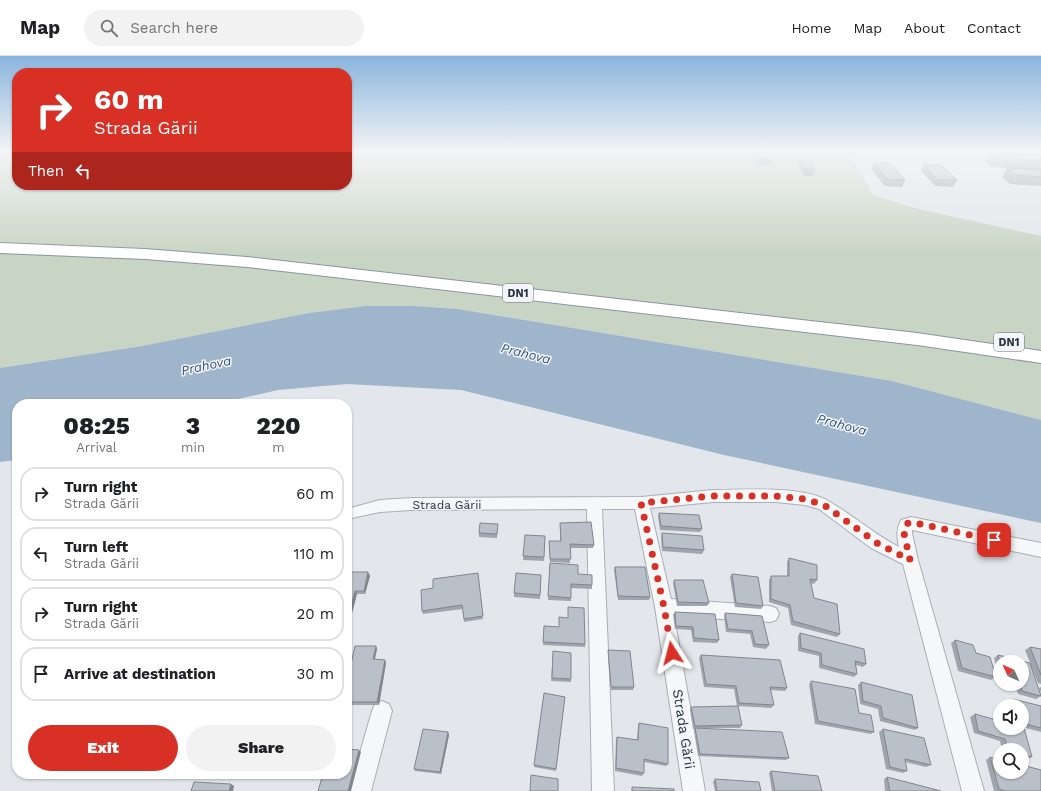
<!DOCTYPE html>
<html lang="en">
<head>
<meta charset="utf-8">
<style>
  :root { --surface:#fff; --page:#f2f2f2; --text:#202124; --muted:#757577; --line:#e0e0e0; --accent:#d93025 }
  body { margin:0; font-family:"Work Sans",sans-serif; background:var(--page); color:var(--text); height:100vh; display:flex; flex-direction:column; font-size:15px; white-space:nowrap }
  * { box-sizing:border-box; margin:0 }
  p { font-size:13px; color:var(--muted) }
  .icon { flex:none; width:22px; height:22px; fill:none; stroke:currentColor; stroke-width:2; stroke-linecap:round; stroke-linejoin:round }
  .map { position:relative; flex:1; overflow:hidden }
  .sheet { position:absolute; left:12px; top:343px; width:340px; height:380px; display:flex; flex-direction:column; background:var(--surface); border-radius:16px; box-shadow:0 1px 3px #0004 }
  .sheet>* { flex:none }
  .top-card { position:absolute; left:12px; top:12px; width:340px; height:122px; border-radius:16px; box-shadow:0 1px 3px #0004; background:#d93025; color:#fff; overflow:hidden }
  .needle { width:26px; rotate:314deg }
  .buttons { position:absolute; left:993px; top:599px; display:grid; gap:8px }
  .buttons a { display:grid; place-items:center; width:36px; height:36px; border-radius:50%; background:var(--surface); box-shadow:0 1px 3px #0004; font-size:20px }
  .pin { position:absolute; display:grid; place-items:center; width:34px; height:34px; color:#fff; margin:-17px; border-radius:8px; box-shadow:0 2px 6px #0006 }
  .me { position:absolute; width:44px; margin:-22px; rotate:351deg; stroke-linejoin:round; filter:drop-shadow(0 0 3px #0008) }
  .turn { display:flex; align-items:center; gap:14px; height:84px; padding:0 16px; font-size:18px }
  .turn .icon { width:52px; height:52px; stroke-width:2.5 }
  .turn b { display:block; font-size:28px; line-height:34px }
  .then { display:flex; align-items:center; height:38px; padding:0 16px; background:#0003; gap:8px; font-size:15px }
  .eta { display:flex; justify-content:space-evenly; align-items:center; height:68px; text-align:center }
  .eta b { font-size:24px; font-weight:800; line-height:28px }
  .action { display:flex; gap:8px; margin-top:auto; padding:8px 16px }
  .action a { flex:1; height:46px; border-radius:24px; background:var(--accent); color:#fff; font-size:16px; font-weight:800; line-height:46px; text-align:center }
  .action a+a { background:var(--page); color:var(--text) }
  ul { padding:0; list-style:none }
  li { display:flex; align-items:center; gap:12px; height:54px; margin:0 8px 6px; padding:0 8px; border:2px solid var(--line); border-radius:16px }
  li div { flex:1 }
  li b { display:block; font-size:15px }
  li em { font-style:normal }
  header { display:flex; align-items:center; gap:24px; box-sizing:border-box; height:56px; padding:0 20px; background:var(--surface); border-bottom:1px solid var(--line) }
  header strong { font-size:19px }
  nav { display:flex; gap:22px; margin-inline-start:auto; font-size:14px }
  .search { width:280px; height:36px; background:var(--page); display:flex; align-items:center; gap:10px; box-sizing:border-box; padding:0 14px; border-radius:22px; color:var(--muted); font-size:15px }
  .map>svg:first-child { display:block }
  .green { fill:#c9d5c4 }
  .water { fill:#9eb5cb }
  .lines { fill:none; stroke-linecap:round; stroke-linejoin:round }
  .street-casing { stroke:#a8aeb6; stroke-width:2 }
  .highway-casing { stroke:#8a94a2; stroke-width:2 }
  .street { fill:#f6f7f9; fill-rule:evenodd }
  .highway { fill:#fff; fill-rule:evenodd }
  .wall { fill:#a0a5ad }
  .shaded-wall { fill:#82868d }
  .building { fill:#bac0c9; stroke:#82868d }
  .route { stroke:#d93025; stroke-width:7; stroke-dasharray:0 12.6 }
  .labels { text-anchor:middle; stroke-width:3; stroke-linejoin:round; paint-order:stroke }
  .shield { fill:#f3f5f8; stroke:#666e7a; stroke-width:1 }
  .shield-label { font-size:11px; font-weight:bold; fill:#2a3444 }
  .street-label { font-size:12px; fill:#2a3444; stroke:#f3f5f8 }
  .water-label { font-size:13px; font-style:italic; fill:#345479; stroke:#f3f5f8 }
  .near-street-label { font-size:14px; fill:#2a3444; stroke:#f3f5f8 }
</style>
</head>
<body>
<header>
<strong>Map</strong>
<div class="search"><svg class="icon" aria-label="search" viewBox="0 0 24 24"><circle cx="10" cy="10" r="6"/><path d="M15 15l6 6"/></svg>Search here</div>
<nav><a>Home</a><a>Map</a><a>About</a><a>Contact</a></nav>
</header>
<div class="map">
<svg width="1041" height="735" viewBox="0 0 1041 735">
  <rect width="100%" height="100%" fill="#e3e7eb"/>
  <path class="green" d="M0,95H17V129H347V95H848L873,139L914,152L1041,180V364L892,325L458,253L414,250H365L309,257L142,290L0,312Z"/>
  <path class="water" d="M365,250H414L458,253L892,325L1041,364V467L724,399L461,334L347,328L278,334L216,348H17V404L0,406V312L142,290L309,257Z"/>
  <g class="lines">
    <defs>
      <path id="street" d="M713,434C745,434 803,429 830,446C854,460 874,478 899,491C897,480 896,473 901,464L911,461L1041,487V501L912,474V477L918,504L984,735H962L903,508L871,492L819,453L805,449L776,446H713L650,452L671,543L770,550L776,552L779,558L776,564L770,566L674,560L705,735H683L655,551L635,453H602L614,735H592L587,453L411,454L380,456L347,463V453L380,444L411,442L641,441Z
        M382,645L389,648L392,655L371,735H349L372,655L375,648Z"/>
      <path id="highway" d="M0,187L145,193L247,201L917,277L1041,295V307L917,289L247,211L145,203L0,197Z"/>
    </defs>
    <use href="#street" class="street-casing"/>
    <use href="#highway" class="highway-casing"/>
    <use href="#street" class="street"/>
    <use href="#highway" class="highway"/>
  </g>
  <path class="wall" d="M752,95H769L773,104L771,110L757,109L752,96Z
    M990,96L1041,99V130L1010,128L1002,121L1007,112L992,111L985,105Z
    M800,103L815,114L813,120H804L798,108Z
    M874,107L905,124L902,131L885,130L871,113Z
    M924,109L957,124L953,131L935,130L921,115Z
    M659,457L702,473L700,476L660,474L658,460Z
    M560,467L594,489L593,492H570V507L550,506L549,485H560Z
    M498,468L497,482L479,481V477Z
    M662,477L704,494L702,498L662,495L661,480Z
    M525,479L545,480L544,505L523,504Z
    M789,502L817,524L814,528L811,527L814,542L840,578L837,581L791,569L788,552L769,546V524L771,520H787V506Z
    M550,507L578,518L592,529V533L571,532V545L548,544Z
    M615,511L650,541L649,544H618L614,514Z
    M347,516H368L370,520L365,538H357L352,557H347Z
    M478,517L483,563L464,566L463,553L423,558L422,555L433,532Z
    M732,518L763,550L761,553L735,551L730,521Z
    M541,519L540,543L514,541V537Z
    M674,524L709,547L707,550H677L673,527Z
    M568,551L585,588V591L543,589L544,570L559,571L568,561Z
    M675,556L719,584L717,587L693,586L691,574L675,573L673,559Z
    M725,557L762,560L769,589L766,593L753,591L750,578L726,576L724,560Z
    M800,577L866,608L863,611L856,609L857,618L854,621L819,612V600L798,595V580Z
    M955,584L976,597L996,621L991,624L958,615L951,587Z
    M376,590L377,593L375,603L385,604L386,607L379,649H347V625Z
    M1030,591L1041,593V628L1038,627L1025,594Z
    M608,594L634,631L633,634H611L608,597Z
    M553,595L571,623V626L551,625Z
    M701,599L787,632L785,635L770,634L774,649L771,652L737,650L734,633L704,631L699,602Z
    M998,599L1030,607L1041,640L1036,643L1018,638L1015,628H1022V606H1000V621L999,620L994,602Z
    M811,625L859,657L874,676L871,678L815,668L809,628Z
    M861,626L918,672L915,674L880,665L878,653L860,648L858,629Z
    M1041,631V637L1039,632Z
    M544,637L565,641L556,715L534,711Z
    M1013,643L1041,650V676L1022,671V650H1010L1009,646Z
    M691,651L742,669L740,672H699L789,702L786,704L698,700L694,675L695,673H693L690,654Z
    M975,658L1032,701L1026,704L1022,702V694H1002L1000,685L974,677L970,661Z
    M639,667L668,708L666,710L644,706V717L642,720L615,715L616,683L617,681L637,684L638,669Z
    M883,673L931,709L926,711L905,706L907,715L903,717L886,713L879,676Z
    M448,676L449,679L441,718L415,715L414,713Z
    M990,701L1041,735H994L986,704Z
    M771,715L822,735H772L769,717Z
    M887,721L941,735H885L884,723Z
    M715,723L761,735H715L713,726Z"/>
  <path class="shaded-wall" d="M368,516L370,520L365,538L364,535Z
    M355,535L357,538L352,557L350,554Z
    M348,590L350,593L347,602V594Z
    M376,590L377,593L374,606L373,603Z
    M385,604L386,607L379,649L377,646Z
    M448,676L449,679L441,718L440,716Z
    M359,694L361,696L351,735H348Z
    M231,728L234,730L233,735H229Z"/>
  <path class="building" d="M756,95H769L773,104L759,103Z
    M990,96L1041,99V105L997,102Z
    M800,103H809L815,114L806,113Z
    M874,107H890L905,124H888Z
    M924,109H941L957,124H938Z
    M1007,112L1041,114V121L1015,119Z
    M659,457L699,459L702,473L661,470Z
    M591,466L594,489L570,488L571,503H550L549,485H561L560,467Z
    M480,467L498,468L497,478L479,477Z
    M662,477L702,480L704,494L663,491Z
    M525,479L545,480L544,501L523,500Z
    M789,502L817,509V524L810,523L814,542L837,548L840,578L793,565L790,549L771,543V520H789Z
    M550,507L578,509V518L592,519V529L571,528V542L548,540Z
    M615,511H645L650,541L618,540Z
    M347,516H368L364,535H355L350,554H347Z
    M478,517L483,560L464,563L462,549L422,555L421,534L433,532V523Z
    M516,517L541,519L540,539L514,537Z
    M732,518L758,521L763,550L736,547Z
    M674,524H703L709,547L678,546Z
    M568,551L584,552L585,588L543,586L544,570L559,571V561L568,562Z
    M675,556L715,558L719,584L694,582L693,571L676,570Z
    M725,557L762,560L769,589L755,588L752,575L728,573Z
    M800,577L864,593L866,608L855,605L857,618L822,609L821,597L801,592Z
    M955,584L973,589L976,597L990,601L996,621L962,612Z
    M355,590H376L373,603L385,604L377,646H347V625Z
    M1030,591L1041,593V619Z
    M608,594L630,595L634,631H611Z
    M553,595L571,597V623L552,622Z
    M701,599L780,604L787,632L770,631L774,649L739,647L736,630L706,628Z
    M998,599L1030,607L1041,640L1022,635L1020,628H1022V606H1000Z
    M811,625L855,633L859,657L871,659L874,676L818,665Z
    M861,626L912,639L918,672L883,662L881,650L863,645Z
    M544,637L565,641L556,713L534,709Z
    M1013,643L1041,650V672L1022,667V650H1015Z
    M738,650L742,669L695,670L691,651Z
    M975,658L1000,665V672H1024L1032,701L1022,698V694H1008L1005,683L978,675Z
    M639,667L668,672V708L644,703V717L616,712L617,681L638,684Z
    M695,672L782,676L789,702L700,698Z
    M423,673L448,676L440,716L414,713Z
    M883,673L924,682L931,709L905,703L907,715L890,711Z
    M347,693L359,694L348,735H318L323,718H347Z
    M990,701L1000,704V716H1022V709L1041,714V735H1006L999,733Z
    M771,715L818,720L822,735H775Z
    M531,719L558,723V735H530Z
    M887,721L941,735H890Z
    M715,723L759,726L761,735H717Z
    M194,726L231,728L229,735H191Z
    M632,731L674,733V735H632Z"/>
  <linearGradient id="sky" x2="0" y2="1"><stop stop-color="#8ab4dc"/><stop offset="0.48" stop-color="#f2f4f6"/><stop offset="1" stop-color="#f2f4f6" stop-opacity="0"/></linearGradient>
  <rect width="1041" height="198" fill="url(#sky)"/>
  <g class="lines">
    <path class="route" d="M672,597L664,551L641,447L713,440H776L805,443L824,449L877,487L910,504L904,477L906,468L911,466L994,484"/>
  </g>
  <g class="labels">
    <g class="shield">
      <rect x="503" y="228" width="30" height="18" rx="3"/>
      <rect x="994" y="277" width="30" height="18" rx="3"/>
    </g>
    <g class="shield-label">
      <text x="518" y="241">DN1</text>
      <text x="1009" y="290">DN1</text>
    </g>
    <g class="street-label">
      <text x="447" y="453">Strada Gării</text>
    </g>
    <g class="water-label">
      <text transform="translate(526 297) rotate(14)" y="5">Prahova</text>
      <text transform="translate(206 309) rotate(-12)" y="5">Prahova</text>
      <text transform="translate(842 368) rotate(15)" y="5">Prahova</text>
    </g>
    <g class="near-street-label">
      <text transform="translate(684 673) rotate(81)" y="5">Strada Gării</text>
    </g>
  </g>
</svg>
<div class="buttons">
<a><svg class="needle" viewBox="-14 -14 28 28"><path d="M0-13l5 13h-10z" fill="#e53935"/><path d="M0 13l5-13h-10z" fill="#757577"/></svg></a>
<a><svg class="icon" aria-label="sound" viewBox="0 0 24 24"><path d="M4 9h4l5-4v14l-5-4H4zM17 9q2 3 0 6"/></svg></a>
<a><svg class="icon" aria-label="search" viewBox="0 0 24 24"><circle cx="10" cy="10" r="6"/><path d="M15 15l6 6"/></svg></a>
</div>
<div class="pin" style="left:994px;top:484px;background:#d93025"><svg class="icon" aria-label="arrive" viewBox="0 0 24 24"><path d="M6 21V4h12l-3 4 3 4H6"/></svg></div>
<svg class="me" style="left:672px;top:597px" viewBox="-20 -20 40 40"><path d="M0-17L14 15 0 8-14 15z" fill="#d93025" stroke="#fff" stroke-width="4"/></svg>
<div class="top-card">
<div class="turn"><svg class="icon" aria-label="right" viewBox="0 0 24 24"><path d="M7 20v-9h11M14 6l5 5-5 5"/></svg><div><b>60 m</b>Strada Gării</div></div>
<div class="then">Then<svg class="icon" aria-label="left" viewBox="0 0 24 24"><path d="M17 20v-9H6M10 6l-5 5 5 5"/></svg></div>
</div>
<section class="sheet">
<div class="eta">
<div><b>08:25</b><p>Arrival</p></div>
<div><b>3</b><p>min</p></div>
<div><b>220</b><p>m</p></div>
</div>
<ul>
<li><svg class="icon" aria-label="right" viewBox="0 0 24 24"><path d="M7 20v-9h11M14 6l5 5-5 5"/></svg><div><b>Turn right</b><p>Strada Gării</p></div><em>60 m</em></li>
<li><svg class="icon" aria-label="left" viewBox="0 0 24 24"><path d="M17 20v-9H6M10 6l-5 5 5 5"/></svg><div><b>Turn left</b><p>Strada Gării</p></div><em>110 m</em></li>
<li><svg class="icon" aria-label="right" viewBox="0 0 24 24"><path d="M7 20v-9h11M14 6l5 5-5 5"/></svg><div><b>Turn right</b><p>Strada Gării</p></div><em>20 m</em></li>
<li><svg class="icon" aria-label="arrive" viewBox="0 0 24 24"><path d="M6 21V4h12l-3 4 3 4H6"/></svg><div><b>Arrive at destination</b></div><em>30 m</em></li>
</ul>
<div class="action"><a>Exit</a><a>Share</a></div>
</section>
</div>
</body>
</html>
